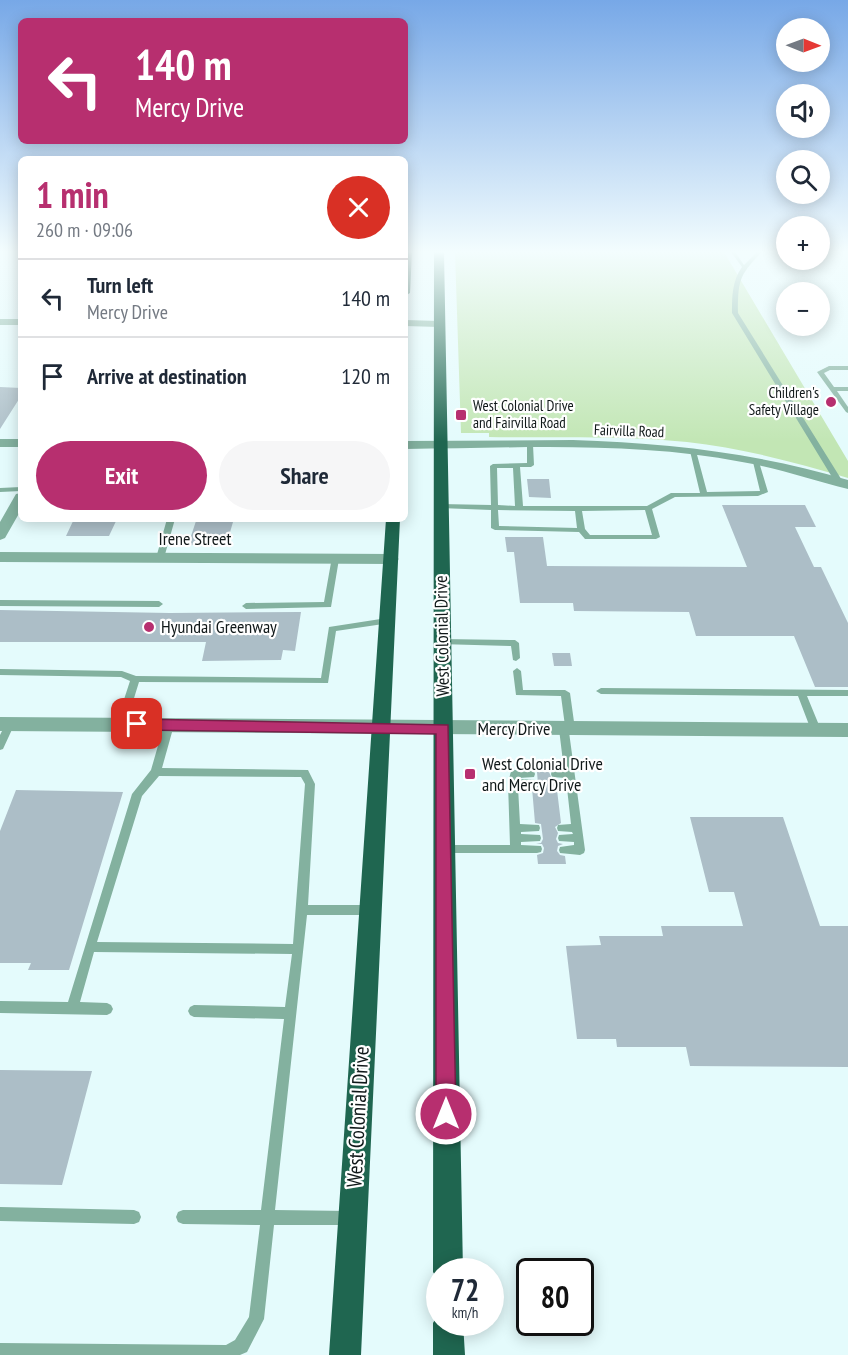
<!DOCTYPE html>
<html lang="en">
<head>
<meta charset="utf-8">
<style>
  :root { --surface:#fff; --page:#f6f6f7; --text:#1f2937; --muted:#747a83; --line:#e0e1e3; --accent:#b72f6f }
  body { margin:0; font-family:"PT Sans Narrow",sans-serif; background:var(--page); color:var(--text); height:100vh; display:flex; flex-direction:column; font-size:22px; white-space:nowrap }
  * { box-sizing:border-box; margin:0 }
  p { font-size:20px; color:var(--muted) }
  .icon { flex:none; width:33px; height:33px; fill:none; stroke:currentColor; stroke-width:2; stroke-linecap:round; stroke-linejoin:round }
  .map { position:relative; flex:1; overflow:hidden }
  .drawer { position:absolute; left:18px; top:156px; width:390px; height:366px; display:flex; flex-direction:column; background:var(--surface); border-radius:9px; box-shadow:0 3px 15px #0003 }
  .drawer>* { flex:none }
  .top-card { position:absolute; left:18px; top:18px; width:390px; height:126px; border-radius:9px; box-shadow:0 3px 15px #0003; background:#b72f6f; color:#fff; overflow:hidden }
  .needle { width:39px; rotate:91deg }
  .tools { position:absolute; left:776px; top:18px; display:grid; gap:12px }
  .tools a { display:grid; place-items:center; width:54px; height:54px; border-radius:50%; background:var(--surface); box-shadow:0 3px 15px #0003; font-size:30px }
  .speed { position:absolute; left:426px; top:1258px; display:flex; gap:12px; font-size:30px; font-weight:700; text-align:center }
  .speed>* { display:grid; place-content:center; width:78px; height:78px; border-radius:50%; background:var(--surface); box-shadow:0 3px 15px #0003; line-height:1 }
  .speed small { font-size:15px; font-weight:400 }
  .speed .limit { border:3px solid #111; border-radius:9px; background:#fff; color:#111 }
  .pin { position:absolute; display:grid; place-items:center; width:51px; height:51px; color:#fff; margin:-26px; border-radius:12px; box-shadow:0 3px 9px #0006 }
  .me { position:absolute; width:66px; margin:-33px; rotate:0deg; stroke-linejoin:round; filter:drop-shadow(0 0 4px #0008) }
  .turn { display:flex; align-items:center; gap:21px; height:126px; padding:0 18px; font-size:27px }
  .turn .icon { width:78px; height:78px; stroke-width:2.5 }
  .turn b { display:block; font-size:42px; line-height:51px }
  .round { display:grid; place-items:center; flex:none; width:63px; height:63px; border-radius:32px; background:var(--page) }
  .head { display:flex; align-items:center; justify-content:space-between; height:102px; padding:0 18px }
  h1 { font-size:36px; font-weight:800; line-height:45px; color:var(--accent) }
  .cta { display:flex; gap:12px; margin-top:auto; padding:12px 18px }
  .cta a { flex:1; height:69px; border-radius:36px; background:var(--accent); color:#fff; font-size:24px; font-weight:800; line-height:69px; text-align:center }
  .cta a+a { background:var(--page); color:var(--text) }
  ul { padding:0; list-style:none }
  li { display:flex; align-items:center; gap:18px; height:78px; padding:0 18px; border-top:2px solid var(--line) }
  li div { flex:1 }
  li b { display:block; font-size:22px }
  li em { font-style:normal }
  .map>svg:first-child { display:block }
  .green { fill:#c2e6b4 }
  .building { fill:#acbec7 }
  .lines { fill:none; stroke-linecap:round; stroke-linejoin:round }
  .service { fill:#83b19f; fill-rule:evenodd }
  .minor { fill:#83b19f; fill-rule:evenodd }
  .tertiary { fill:#83b19f; fill-rule:evenodd }
  .trunk { fill:#1f6650; fill-rule:evenodd }
  .route { fill:#b72f6f; stroke:#771f48; stroke-width:1.5 }
  .poi-dot { fill:#b72f6f; stroke:#fff; stroke-width:2 }
  .labels { text-anchor:middle; stroke-width:4.5; stroke-linejoin:round; paint-order:stroke }
  .far-poi-label { font-size:15px; fill:#101819; stroke:#fff; text-anchor:end }
  .far-street-label { font-size:15px; fill:#101819; stroke:#fff }
  .street-label { font-size:18px; fill:#101819; stroke:#fff }
  .poi-label { font-size:18px; fill:#101819; stroke:#fff; text-anchor:start }
  .near-street-label { font-size:21px; fill:#101819; stroke:#fff }
</style>
</head>
<body>
<div class="map">
<svg width="848" height="1355" viewBox="0 0 848 1355">
  <rect width="100%" height="100%" fill="#e4fbfc"/>
  <path class="green" d="M455,252H724L848,461V478C795,462 741,448 687,442C621,435 555,438 489,437V433H461Z"/>
  <path class="building" d="M0,387L21,388V396L0,429Z
    M527,479H549L551,498L529,497Z
    M722,505H805L816,527H795L814,567H821L848,623V687H815L794,636H696L689,612L574,611L573,603H520L514,552H507L505,537H543L547,566L747,567Z
    M74,519H117L109,536H66Z
    M196,521L233,522L226,546L188,545Z
    M0,610L170,613L301,612L295,651L283,650L281,660L202,661L206,642H0Z
    M552,653H570L572,666H554Z
    M537,772H549L552,779L551,788L557,790L561,823L555,827L558,833L556,839L558,843L563,844L558,846L557,851L560,855L565,856L566,864H538L537,855L543,853L544,848L542,844H536L541,843L543,839L541,824L535,823L532,788H536L538,784Z
    M16,790L123,792L69,970H28L31,963H0V831Z
    M690,817H783L820,926H848V1067L690,1066L686,1047H617L616,1039H577L566,946L601,945L599,936H663L661,926H743L734,892H709Z
    M0,1070L92,1071L62,1185L0,1184Z"/>
  <g class="lines">
    <path class="service" d="M731,252H735L744,265L757,252H762C739,275 738,281 738,313L843,482L841,483H837L835,482L732,313C732,297 732,281 742,267Z
      M829,366H848V370H830L824,373L834,387H848V391H837L848,407V413L846,412L817,372Z
      M530,443L533,445L534,465L531,467H520L523,506H647L671,493H700L690,451L693,449L696,451L707,492L760,491L753,462L756,460L759,462L768,492L758,496L675,497L652,509L660,537L656,539H585L579,532L495,530L491,528V510L440,508L436,506L440,504L491,505L490,466L493,464L527,463V445ZM497,468H513L515,506L498,505ZM498,510L575,511L577,528L499,526ZM645,510L652,535H590L585,529L582,511Z
      M21,487V491L0,492V488Z
      M167,519H175L164,558L160,560L156,558Z
      M332,557H338L339,559L331,607L246,609L242,606L246,603L324,602Z
      M0,600L159,601L163,604L159,607L0,606Z
      M387,618L390,619L391,621L390,623L336,631L328,683L139,682L126,724L124,726H118L116,724L130,681L121,677L0,675V669L122,671L136,676L321,678L329,627Z
      M442,639L515,640L519,643L520,658L516,661L513,660L511,646L439,644L438,642Z
      M517,668L521,671L523,690H565L570,693L575,729L573,732H569L585,850L584,853L580,855L560,853L559,850L560,847L574,845V842L559,841L558,838L559,835L573,834L572,832L558,831L557,828L558,825L571,824L567,788L553,787L552,784L553,781L566,780L565,778L552,777L551,774L552,771L564,770L559,729L561,726H565L561,696L516,695L513,671Z
      M601,688L848,690V696H807L821,730L819,733H813L811,730L798,696L601,694L596,691Z
      M10,719L13,721L15,723L3,749L0,750V735L7,721Z
      M169,721L172,723L174,725L162,768L308,770L315,784L308,905H371L375,906L377,910L375,914L371,915H307L275,1210L349,1211L354,1213L356,1218L354,1223L349,1225H274L264,1319L247,1352L240,1355H0V1343L226,1345L235,1340L249,1317L260,1225L183,1224L178,1222L176,1217L178,1212L183,1210H261L284,1019L194,1017L190,1015L188,1011L190,1007L194,1005L285,1007L292,954L94,952L80,1002L107,1003L111,1005L113,1009L111,1013L107,1015L0,1013V1001L68,1002L132,794L151,770L164,725L166,723ZM159,776L301,777L305,784L293,944L97,942L142,796Z
      M515,770L534,771L535,774L534,777L519,778V779L535,780L536,783L535,786L518,787L520,824L539,825L540,828L539,831L521,832V834L540,835L541,838L540,841L521,842V845L541,846L542,849L541,852L537,853H444L440,852L439,849L440,846L444,845H510L508,783L511,771Z
      M0,1207L134,1210L139,1212L141,1217L139,1222L134,1224L0,1221Z"/>
    <path class="minor" d="M0,319H21V325H0Z
      M405,320L439,321L445,324L439,327L405,326Z
      M21,493V510L5,538L0,540V522L16,494Z
      M0,552L391,554L399,559L391,564L0,562Z"/>
    <path class="tertiary" d="M0,439H21V447H0Z
      M573,440C668,443 757,453 848,480V489C812,480 778,468 742,462C632,441 517,448 405,449V441Z
      M0,717L848,723V737L0,731Z"/>
    <path class="trunk" d="M405,252H412L410,293L405,296Z
      M434,252H444L463,1272H440V1283L433,1272Z
      M386,519H400L361,1355H329Z
      M440,1311V1323H463L465,1355H433V1323Z"/>
  </g>
  <linearGradient id="sky" x2="0" y2="1"><stop stop-color="#77a8e7"/><stop offset="0.57" stop-color="#f3fdfe"/><stop offset="1" stop-color="#f3fdfe" stop-opacity="0"/></linearGradient>
  <rect width="848" height="442" fill="url(#sky)"/>
  <path class="route" d="M137,719L448,725L456,1114L454,1121L446,1124L439,1121L436,1114V734L137,730L130,724Z"/>
  <g class="poi-dot">
    <circle cx="831" cy="402" r="6"/>
    <rect x="455" y="409" width="12" height="12" rx="3"/>
    <circle cx="149" cy="627" r="6"/>
    <rect x="464" y="768" width="12" height="12" rx="3"/>
  </g>
  <g class="labels">
    <g class="far-poi-label">
      <text x="819" y="398">Children's<tspan x="819" dy="17">Safety Village</tspan></text>
      <text x="473" y="411" text-anchor="start">West Colonial Drive<tspan x="473" dy="17">and Fairvilla Road</tspan></text>
    </g>
    <g class="far-street-label">
      <text transform="translate(629 431) rotate(2)" y="5">Fairvilla Road</text>
    </g>
    <g class="street-label">
      <text x="195" y="545">Irene Street</text>
      <text transform="translate(442 636) rotate(-91)" y="6">West Colonial Drive</text>
      <text x="514" y="735">Mercy Drive</text>
    </g>
    <g class="poi-label">
      <text x="161" y="633">Hyundai Greenway</text>
      <text x="482" y="770">West Colonial Drive<tspan x="482" dy="21">and Mercy Drive</tspan></text>
    </g>
    <g class="near-street-label">
      <text transform="translate(358 1117) rotate(-87)" y="7">West Colonial Drive</text>
    </g>
  </g>
</svg>
<div class="tools">
<a><svg class="needle" viewBox="-14 -14 28 28"><path d="M0-13l5 13h-10z" fill="#e53935"/><path d="M0 13l5-13h-10z" fill="#747a83"/></svg></a>
<a><svg class="icon" aria-label="sound" viewBox="0 0 24 24"><path d="M4 9h4l5-4v14l-5-4H4zM17 9q2 3 0 6"/></svg></a>
<a><svg class="icon" aria-label="search" viewBox="0 0 24 24"><circle cx="10" cy="10" r="6"/><path d="M15 15l6 6"/></svg></a>
<a>+</a>
<a>−</a>
</div>
<div class="speed"><div>72<small>km/h</small></div><div class="limit">80</div></div>
<div class="pin" style="left:137px;top:724px;background:#d93025"><svg class="icon" aria-label="arrive" viewBox="0 0 24 24"><path d="M6 21V4h12l-3 4 3 4H6"/></svg></div>
<svg class="me" style="left:446px;top:1114px" viewBox="-20 -20 40 40"><circle r="17" fill="#b72f6f" stroke="#fff" stroke-width="3"/><path d="M0-11L8 9 0 5-8 9z" fill="#fff"/></svg>
<div class="top-card">
<div class="turn"><svg class="icon" aria-label="left" viewBox="0 0 24 24"><path d="M17 20v-9H6M10 6l-5 5 5 5"/></svg><div><b>140 m</b>Mercy Drive</div></div>
</div>
<section class="drawer">
<div class="head"><div><h1>1 min</h1><p>260 m · 09:06</p></div><a class="round" style="background:#d93025;color:#fff"><svg class="icon" aria-label="close" viewBox="0 0 24 24"><path d="M6 6l12 12M18 6L6 18"/></svg></a></div>
<ul>
<li><svg class="icon" aria-label="left" viewBox="0 0 24 24"><path d="M17 20v-9H6M10 6l-5 5 5 5"/></svg><div><b>Turn left</b><p>Mercy Drive</p></div><em>140 m</em></li>
<li><svg class="icon" aria-label="arrive" viewBox="0 0 24 24"><path d="M6 21V4h12l-3 4 3 4H6"/></svg><div><b>Arrive at destination</b></div><em>120 m</em></li>
</ul>
<div class="cta"><a>Exit</a><a>Share</a></div>
</section>
</div>
</body>
</html>
